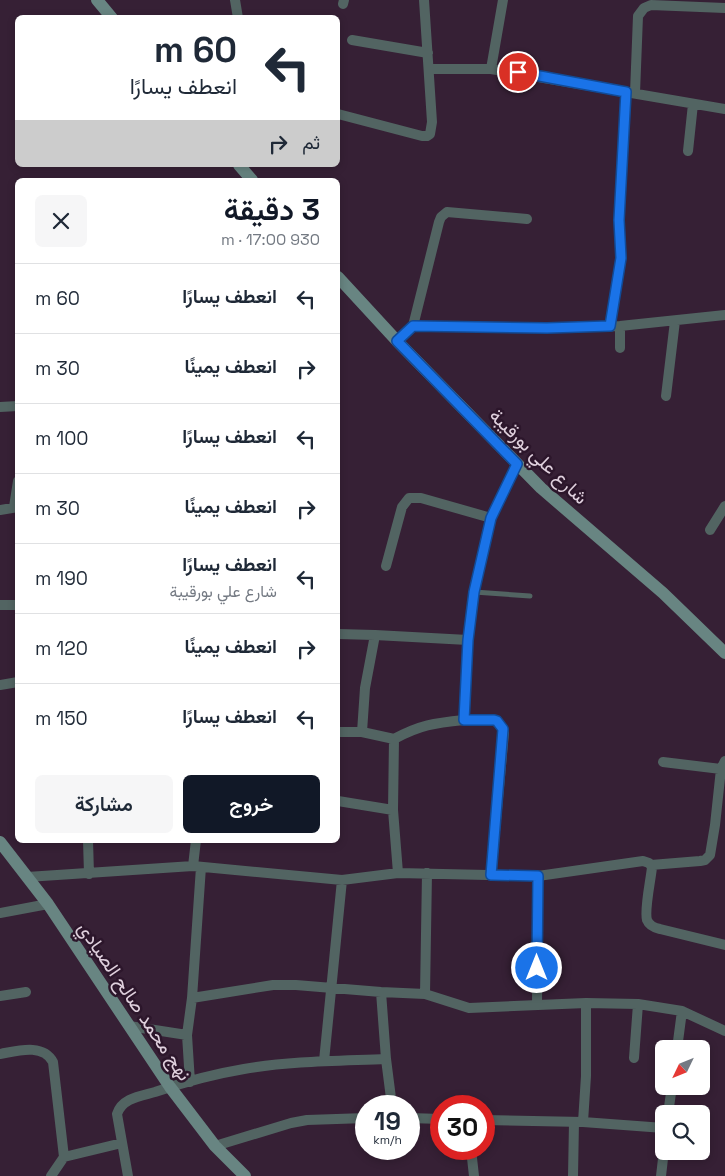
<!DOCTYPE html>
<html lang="ar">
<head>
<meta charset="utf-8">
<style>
  :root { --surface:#fff; --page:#f6f6f7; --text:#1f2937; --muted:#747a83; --line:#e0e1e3; --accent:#111827 }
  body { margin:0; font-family:"Space Grotesk",Vazirmatn,sans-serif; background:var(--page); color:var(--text); direction:rtl; height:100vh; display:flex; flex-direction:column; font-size:19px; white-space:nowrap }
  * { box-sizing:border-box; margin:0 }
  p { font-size:16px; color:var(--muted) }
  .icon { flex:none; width:28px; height:28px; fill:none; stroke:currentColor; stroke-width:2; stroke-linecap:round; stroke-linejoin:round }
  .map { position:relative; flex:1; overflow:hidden; direction:ltr }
  .details { position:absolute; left:15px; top:178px; width:325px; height:665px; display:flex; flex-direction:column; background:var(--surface); border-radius:8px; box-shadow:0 2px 8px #0003; direction:rtl }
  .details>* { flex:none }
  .top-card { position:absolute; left:15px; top:15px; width:325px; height:152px; border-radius:8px; box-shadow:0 2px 8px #0003; direction:rtl; background:#fff; color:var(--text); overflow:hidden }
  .needle { width:32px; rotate:227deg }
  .controls { position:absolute; left:655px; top:1040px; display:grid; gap:10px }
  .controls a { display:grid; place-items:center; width:55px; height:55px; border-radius:8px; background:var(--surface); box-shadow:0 2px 8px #0003; font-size:25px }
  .speed { position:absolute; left:355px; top:1095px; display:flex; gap:10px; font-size:25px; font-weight:700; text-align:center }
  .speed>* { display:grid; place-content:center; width:65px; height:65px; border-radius:50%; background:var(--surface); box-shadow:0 2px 8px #0003; line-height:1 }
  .speed small { font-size:12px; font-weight:400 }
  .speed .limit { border:8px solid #d22; background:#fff; color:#111 }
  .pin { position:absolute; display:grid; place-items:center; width:42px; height:42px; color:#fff; margin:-21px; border:2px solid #fff; border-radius:50%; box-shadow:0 1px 5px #0007 }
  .me { position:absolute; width:55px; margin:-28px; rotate:0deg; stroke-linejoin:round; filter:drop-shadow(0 0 4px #0008) }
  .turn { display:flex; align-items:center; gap:18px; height:105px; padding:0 20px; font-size:22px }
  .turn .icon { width:65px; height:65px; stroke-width:2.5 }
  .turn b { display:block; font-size:35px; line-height:42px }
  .then { display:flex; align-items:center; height:48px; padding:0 20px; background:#0003; gap:10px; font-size:19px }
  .round { display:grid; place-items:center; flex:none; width:52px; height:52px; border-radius:8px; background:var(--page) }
  .summary { display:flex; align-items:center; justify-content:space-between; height:85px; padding:0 20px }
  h1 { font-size:30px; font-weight:600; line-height:38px; color:var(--accent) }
  .primary-button { display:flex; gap:10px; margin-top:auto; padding:10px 20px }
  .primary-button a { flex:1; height:58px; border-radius:8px; background:var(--accent); color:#fff; font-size:20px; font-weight:600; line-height:58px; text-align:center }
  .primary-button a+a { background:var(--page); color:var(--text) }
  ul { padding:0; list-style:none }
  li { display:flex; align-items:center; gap:15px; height:70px; padding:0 20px; border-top:1px solid var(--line) }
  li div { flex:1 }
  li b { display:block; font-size:19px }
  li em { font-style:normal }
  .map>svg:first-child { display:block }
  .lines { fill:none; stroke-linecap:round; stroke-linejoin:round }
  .lane { stroke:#526462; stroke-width:5 }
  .street { stroke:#526462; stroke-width:10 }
  .secondary { stroke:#688582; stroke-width:12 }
  .route-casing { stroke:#114b97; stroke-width:12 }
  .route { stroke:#1a73e8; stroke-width:9 }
  .labels { text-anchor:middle; stroke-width:5; stroke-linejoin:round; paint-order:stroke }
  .street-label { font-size:19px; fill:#e0d1de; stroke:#2c162b }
</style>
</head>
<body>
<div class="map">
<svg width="725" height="1176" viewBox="0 0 725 1176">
  <rect width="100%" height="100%" fill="#362035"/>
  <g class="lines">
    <path class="lane" d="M474,592L530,596"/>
    <path class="street" d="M235,0L238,18
      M343,4L344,0
      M352,40L428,53
      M429,69H491L725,109
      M491,69L503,0
      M635,93L638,16L644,8L651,5L725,8
      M338,114L422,136H427L430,134L432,122L424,0
      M688,151L693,104
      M413,326L547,328L620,326L725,315
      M610,326L621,258L619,220L626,92
      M620,326V348
      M397,341L413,326L439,222L441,217L447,212L527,219
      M666,396L675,321
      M0,407L18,406
      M14,507L18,481
      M0,510L18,507
      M710,530L725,506
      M386,566L402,507L409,498H421L491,518
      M0,605H18
      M338,634L375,635L365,688L362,732
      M375,635L468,640
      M0,685L18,682
      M338,732H362L394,739L393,810L398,873
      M394,739C420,725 434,723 464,720
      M663,762L721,769
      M338,801L393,810
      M88,840L89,874
      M651,865L700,861L705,860L710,855L715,825L721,769L725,761
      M193,866L196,840
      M491,875L504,733L502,727L494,720H464L468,640L474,592L491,518L517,464
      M27,877L193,866L342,880L398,873L538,876L643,861L649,863L652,867C651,879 644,910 647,920C649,925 655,928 660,929L725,945
      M0,913L48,904
      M381,992L386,1059L392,1106
      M425,994L427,873
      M0,996L26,992
      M192,998L273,985H296L381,992L425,994L469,1008L586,1003L638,1004L682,1011L725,1031
      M537,1005L538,876
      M129,1026L187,1035
      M677,1049L682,1011
      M0,1054C17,1051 43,1043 53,1062L64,1157L51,1176
      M634,1058L638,1004
      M324,1061L342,880
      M190,1082L187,1035L192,998L201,867
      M668,1114L672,1086
      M409,1118L441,1119
      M484,1120L583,1122L664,1128
      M583,1122L586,1076V1003
      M215,1146L291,1123L307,1120L366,1118
      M471,1149L474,1176
      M64,1157L122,1143
      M128,1176L117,1114C122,1098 141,1096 155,1092C184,1082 214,1074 244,1069C291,1061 339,1061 386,1059
      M573,1176L574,1122
      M661,1176L664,1150"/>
    <path class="secondary" d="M97,0L112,18
      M239,165L252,180
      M338,277L397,341L541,488L663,593L725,653
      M0,842L48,904L170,1087L215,1146L245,1176"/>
  </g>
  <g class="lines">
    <defs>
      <path id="route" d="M518,72L626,92L619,220L621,258L610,326L547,328L413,326L397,341L517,464L491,518L474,592L468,640L464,720H494L497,721L503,729L491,875L538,876L537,968"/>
    </defs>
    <use href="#route" class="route-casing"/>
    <use href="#route" class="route"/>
  </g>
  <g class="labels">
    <g class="street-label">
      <text transform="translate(539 456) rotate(44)" y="7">شارع علي بورقيبة</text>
      <text transform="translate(135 1001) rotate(56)" y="7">نهج محمد صالح الصيادي</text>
    </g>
  </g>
</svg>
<div class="controls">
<a><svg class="needle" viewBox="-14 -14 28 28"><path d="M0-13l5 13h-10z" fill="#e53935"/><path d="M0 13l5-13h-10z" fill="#747a83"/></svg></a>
<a><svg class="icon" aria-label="search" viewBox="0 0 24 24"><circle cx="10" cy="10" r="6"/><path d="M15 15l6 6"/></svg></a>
</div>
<div class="speed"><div>19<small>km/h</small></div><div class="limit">30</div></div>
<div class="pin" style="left:518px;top:72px;background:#d93025"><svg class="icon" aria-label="arrive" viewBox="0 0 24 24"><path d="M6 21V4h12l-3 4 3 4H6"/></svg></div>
<svg class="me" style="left:537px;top:968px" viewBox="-20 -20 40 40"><circle r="17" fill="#1a73e8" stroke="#fff" stroke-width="3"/><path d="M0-11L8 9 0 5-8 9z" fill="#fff"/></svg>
<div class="top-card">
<div class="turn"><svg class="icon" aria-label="left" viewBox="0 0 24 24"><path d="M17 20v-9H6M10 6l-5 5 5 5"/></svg><div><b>60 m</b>انعطف يسارًا</div></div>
<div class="then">ثم<svg class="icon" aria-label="right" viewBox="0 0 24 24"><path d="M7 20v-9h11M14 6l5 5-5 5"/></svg></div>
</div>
<section class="details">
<div class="summary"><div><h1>3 دقيقة</h1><p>930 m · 17:00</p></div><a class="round"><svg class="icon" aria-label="close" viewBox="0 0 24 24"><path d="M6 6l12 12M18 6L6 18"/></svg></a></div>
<ul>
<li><svg class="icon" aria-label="left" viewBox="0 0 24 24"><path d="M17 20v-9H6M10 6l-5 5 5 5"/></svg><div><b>انعطف يسارًا</b></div><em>60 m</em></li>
<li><svg class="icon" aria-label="right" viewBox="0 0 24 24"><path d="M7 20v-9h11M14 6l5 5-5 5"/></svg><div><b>انعطف يمينًا</b></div><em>30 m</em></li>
<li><svg class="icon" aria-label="left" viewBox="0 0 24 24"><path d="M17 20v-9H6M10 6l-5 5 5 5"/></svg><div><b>انعطف يسارًا</b></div><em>100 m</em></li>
<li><svg class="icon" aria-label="right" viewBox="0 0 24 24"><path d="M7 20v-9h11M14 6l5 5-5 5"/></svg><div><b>انعطف يمينًا</b></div><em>30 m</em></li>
<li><svg class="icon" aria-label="left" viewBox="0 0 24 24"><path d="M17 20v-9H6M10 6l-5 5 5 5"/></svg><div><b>انعطف يسارًا</b><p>شارع علي بورقيبة</p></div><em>190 m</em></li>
<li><svg class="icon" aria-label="right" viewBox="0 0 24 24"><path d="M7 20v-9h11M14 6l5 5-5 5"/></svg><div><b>انعطف يمينًا</b></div><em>120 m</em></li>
<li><svg class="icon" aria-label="left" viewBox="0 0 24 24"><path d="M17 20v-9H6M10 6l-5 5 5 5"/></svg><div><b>انعطف يسارًا</b></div><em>150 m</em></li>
</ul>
<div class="primary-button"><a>خروج</a><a>مشاركة</a></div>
</section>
</div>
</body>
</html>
